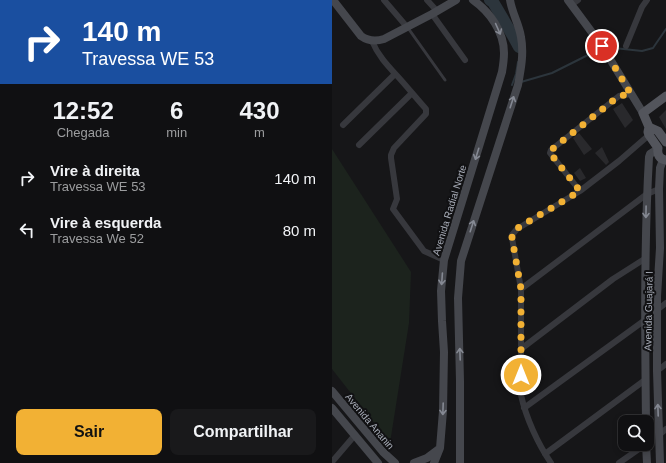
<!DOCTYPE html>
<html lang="pt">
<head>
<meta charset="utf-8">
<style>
  :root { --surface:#101012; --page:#19191b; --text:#f1f3f6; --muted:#9c9d9f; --line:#303032; --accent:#f2b134 }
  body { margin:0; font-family:Arial,sans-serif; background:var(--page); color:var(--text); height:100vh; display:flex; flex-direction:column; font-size:15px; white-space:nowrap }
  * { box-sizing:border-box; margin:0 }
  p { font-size:13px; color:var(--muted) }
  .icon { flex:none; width:22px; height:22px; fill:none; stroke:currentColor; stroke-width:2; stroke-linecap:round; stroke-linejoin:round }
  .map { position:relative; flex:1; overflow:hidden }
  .side { display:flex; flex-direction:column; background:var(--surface); width:332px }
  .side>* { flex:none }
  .top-card { background:#1a4fa0; color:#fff; overflow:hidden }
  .tools { position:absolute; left:286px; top:415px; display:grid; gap:8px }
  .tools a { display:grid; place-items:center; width:36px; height:36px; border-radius:8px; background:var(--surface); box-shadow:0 2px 6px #0003,0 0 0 1px var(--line); font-size:20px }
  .pin { position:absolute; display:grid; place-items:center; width:34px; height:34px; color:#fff; margin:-17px; border:2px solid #fff; border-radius:50%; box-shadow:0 1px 4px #0007 }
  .me { position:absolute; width:44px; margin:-22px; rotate:0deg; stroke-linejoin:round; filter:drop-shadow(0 0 3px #0008) }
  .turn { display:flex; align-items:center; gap:14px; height:84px; padding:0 16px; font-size:18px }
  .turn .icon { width:52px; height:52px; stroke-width:2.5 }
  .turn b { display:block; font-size:28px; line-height:34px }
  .eta { display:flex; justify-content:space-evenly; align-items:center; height:68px; text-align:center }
  .eta b { font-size:24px; font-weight:700; line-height:28px }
  .cta { display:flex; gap:8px; margin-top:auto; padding:8px 16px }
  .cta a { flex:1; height:46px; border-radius:8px; background:var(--accent); color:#111; font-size:16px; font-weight:700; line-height:46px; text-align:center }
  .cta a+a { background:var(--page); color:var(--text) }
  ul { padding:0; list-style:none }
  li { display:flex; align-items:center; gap:12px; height:52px; padding:0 16px }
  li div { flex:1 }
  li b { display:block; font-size:15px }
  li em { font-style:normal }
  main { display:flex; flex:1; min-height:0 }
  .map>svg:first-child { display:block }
  .green { fill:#1c231d }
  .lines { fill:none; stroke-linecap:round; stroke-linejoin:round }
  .stream { stroke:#2c353c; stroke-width:2 }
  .river { stroke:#2c353c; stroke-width:12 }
  .building { fill:#29292c }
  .service { stroke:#37383d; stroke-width:3 }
  .minor { stroke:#37383d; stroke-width:6 }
  .secondary { stroke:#45474d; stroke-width:8 }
  .primary { stroke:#53555c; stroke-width:9 }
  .oneway { stroke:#858993 }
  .route { stroke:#f2b134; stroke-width:7; stroke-dasharray:0 12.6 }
  .labels { text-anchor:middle; stroke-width:4; stroke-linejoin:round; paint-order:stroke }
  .street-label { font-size:10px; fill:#a8adb8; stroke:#111113 }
</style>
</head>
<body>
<main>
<section class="side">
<div class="top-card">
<div class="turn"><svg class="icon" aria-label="right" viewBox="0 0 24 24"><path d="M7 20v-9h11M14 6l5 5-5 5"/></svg><div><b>140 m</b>Travessa WE 53</div></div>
</div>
<div class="eta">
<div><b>12:52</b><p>Chegada</p></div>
<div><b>6</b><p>min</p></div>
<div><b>430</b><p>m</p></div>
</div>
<ul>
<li><svg class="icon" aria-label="right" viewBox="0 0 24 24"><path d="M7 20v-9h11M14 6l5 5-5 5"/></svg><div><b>Vire à direita</b><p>Travessa WE 53</p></div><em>140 m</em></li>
<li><svg class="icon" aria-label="left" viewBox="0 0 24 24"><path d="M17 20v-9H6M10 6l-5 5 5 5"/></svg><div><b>Vire à esquerda</b><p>Travessa We 52</p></div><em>80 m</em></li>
</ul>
<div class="cta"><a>Sair</a><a>Compartilhar</a></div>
</section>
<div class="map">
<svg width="334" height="463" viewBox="0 0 334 463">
  <rect width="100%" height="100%" fill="#161618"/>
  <path class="green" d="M0,149L79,272L77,323L58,443L0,369Z"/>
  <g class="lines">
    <path class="stream" d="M282,48L310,51L321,48L334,29
      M189,82L220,73L264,51
      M180,85L184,74L186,62"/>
    <path class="river" d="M158,0L161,2L181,36L187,47"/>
  </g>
  <path class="building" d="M290,103L301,120L293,128L281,109Z
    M334,110V129L327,117Z
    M247,133L260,149L252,155L241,138Z
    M270,147L277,162L274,165L263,153Z
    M248,168L254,178L248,181L242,173Z"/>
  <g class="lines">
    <path class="service" d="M76,28L113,80"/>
    <path class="minor" d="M52,0L75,27
      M95,0L105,11
      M239,5L246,0
      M100,14L133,60
      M40,41C46,56 57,67 68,79C77,89 85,99 94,109V114L62,148L59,155V158L65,199L61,209L92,251L112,260
      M294,46L310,7L315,0
      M11,125L63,74
      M27,145L80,93
      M248,191L218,153L219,150L287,96L299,94
      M189,289L315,194L327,189
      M325,310L334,303
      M189,349L281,279L314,258
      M325,371L334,364
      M192,408L313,320
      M327,435L334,429
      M213,454L313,380
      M0,462L23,435
      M219,463C206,444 194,418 189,395V289L180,238V235L185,229L248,191L287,161L317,135
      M287,463L314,444"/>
    <path class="secondary" d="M1,0L29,36C36,41 43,42 52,39L100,14L124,0
      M236,0L270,46L311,113
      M0,391L51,452L63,463
      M0,408L46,463
      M314,422C313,334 312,245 317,157L318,154L326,149
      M314,444L315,463
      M82,463L95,458L107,449
      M102,463L108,448L111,411L112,352L110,321L109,291L112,260L170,72C171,66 172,60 172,53C172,32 158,12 141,0
      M128,463V381L126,298L129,261L186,85C189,69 192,53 189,37C187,24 180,13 178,0
      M328,463L325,371V296L328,248L327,189L328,168L331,160"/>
    <path class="primary" d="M334,96L311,113L317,127L316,132L317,135L326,148C325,154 327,159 334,160
      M317,127L326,131L334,142"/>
  </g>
  <defs><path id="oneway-shaft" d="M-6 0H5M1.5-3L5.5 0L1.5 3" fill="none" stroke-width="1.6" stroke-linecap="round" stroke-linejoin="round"/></defs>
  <g class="oneway">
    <use href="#oneway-shaft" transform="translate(166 29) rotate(66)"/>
    <use href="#oneway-shaft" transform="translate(180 102) rotate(-72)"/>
    <use href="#oneway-shaft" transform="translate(145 154) rotate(107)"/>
    <use href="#oneway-shaft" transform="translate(314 212) rotate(91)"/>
    <use href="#oneway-shaft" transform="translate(140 226) rotate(-72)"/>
    <use href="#oneway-shaft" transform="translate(110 279) rotate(94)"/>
    <use href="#oneway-shaft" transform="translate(128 354) rotate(-92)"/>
    <use href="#oneway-shaft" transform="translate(111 409) rotate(92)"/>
    <use href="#oneway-shaft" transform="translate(326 410) rotate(-92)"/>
  </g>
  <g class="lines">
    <path class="route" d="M189,375V289L180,238V234L184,229L248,191L218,153L219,150L287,96L299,94L270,46"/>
  </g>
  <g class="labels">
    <g class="street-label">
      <text transform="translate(117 210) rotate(-73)" y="4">Avenida Radial Norte</text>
      <text transform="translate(316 311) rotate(-89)" y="4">Avenida Guajará I</text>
      <text transform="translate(38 421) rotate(50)" y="4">Avenida Ananin</text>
    </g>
  </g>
</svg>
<div class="tools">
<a><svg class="icon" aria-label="search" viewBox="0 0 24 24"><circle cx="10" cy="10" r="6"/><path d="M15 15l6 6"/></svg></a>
</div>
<div class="pin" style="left:270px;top:46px;background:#d93025"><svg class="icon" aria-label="arrive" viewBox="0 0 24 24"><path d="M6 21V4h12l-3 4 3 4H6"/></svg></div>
<svg class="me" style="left:189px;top:375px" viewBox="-20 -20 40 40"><circle r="17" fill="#f2b134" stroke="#fff" stroke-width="3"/><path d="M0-11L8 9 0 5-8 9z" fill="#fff"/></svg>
</div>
</main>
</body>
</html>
